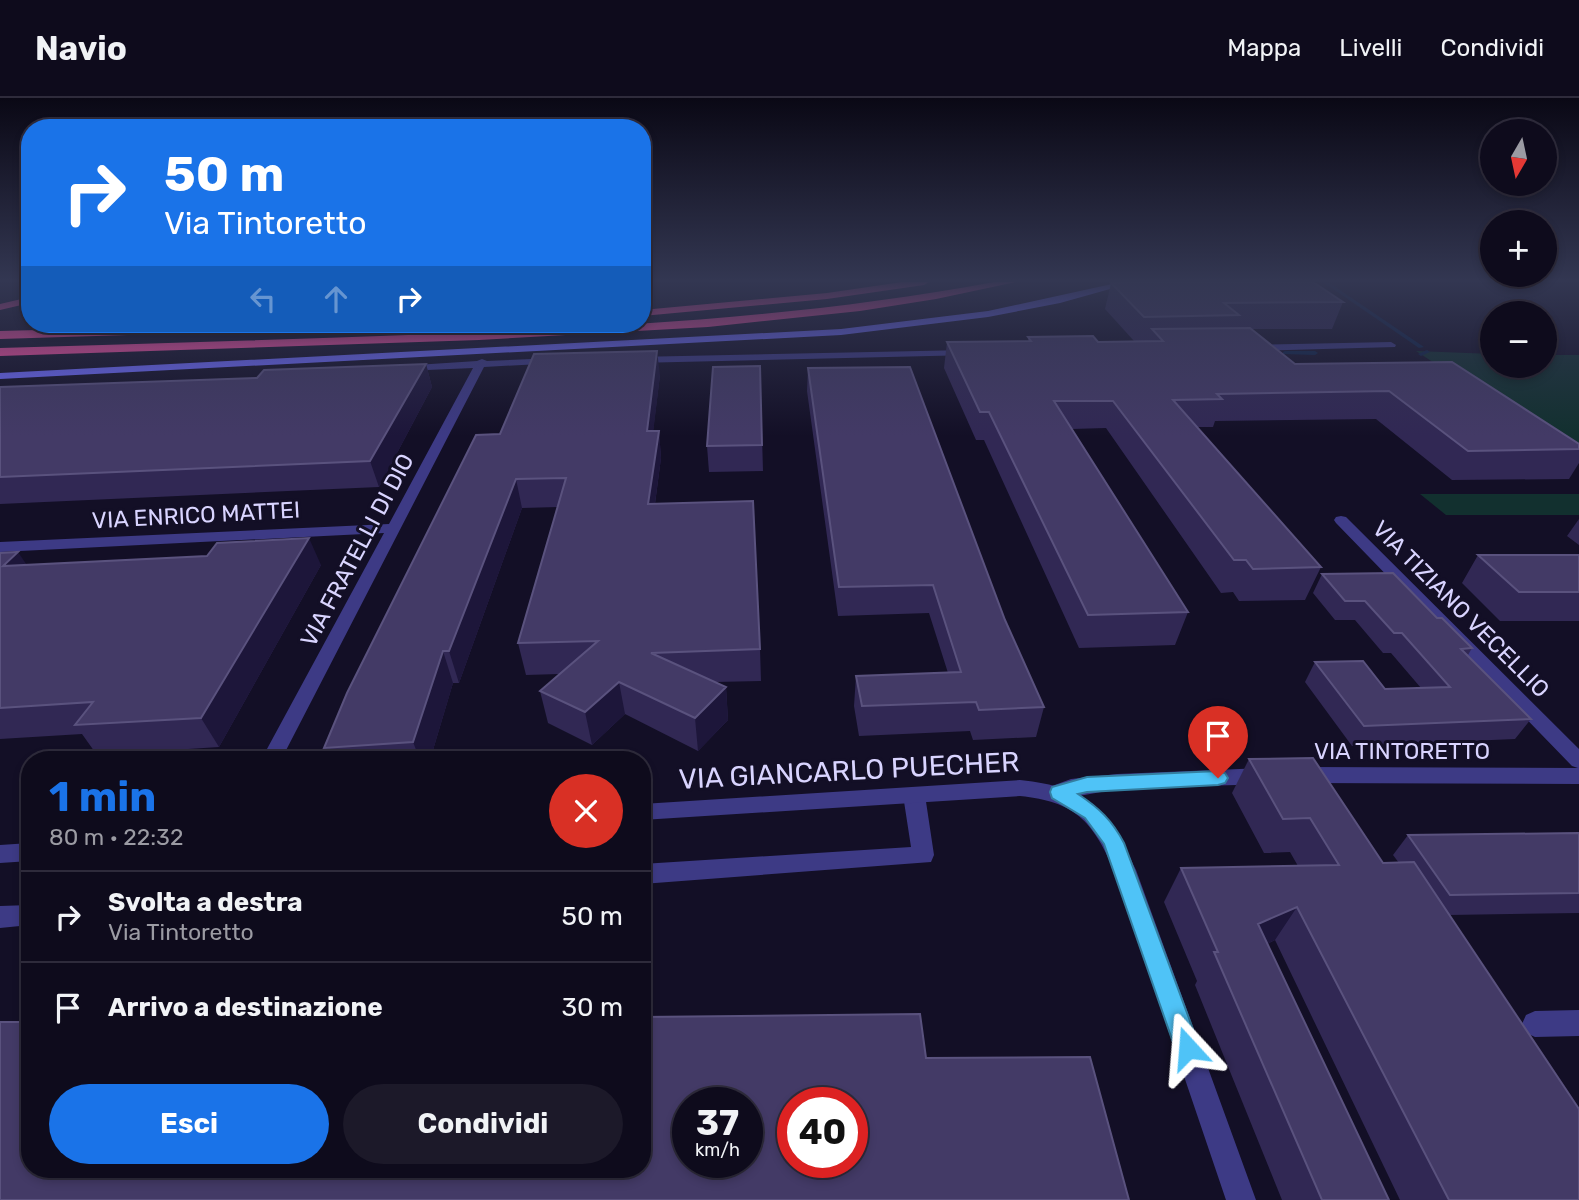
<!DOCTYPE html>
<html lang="it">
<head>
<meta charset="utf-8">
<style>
  :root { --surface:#0e0b1c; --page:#1c1929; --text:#f1f3f6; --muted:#9b9ba3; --line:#2e2b3b; --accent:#1a73e8 }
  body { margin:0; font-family:Rubik,sans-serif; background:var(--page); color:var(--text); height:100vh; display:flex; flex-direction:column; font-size:26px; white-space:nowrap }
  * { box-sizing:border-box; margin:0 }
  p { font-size:23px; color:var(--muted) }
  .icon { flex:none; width:38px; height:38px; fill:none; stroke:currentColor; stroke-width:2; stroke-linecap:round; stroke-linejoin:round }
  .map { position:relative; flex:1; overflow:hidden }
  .side { position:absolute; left:21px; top:653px; width:630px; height:427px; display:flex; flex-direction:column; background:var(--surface); border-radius:28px; box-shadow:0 4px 10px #0003,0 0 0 2px var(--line) }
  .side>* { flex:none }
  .banner { position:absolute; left:21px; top:21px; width:630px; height:214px; border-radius:28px; box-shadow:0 4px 10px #0003,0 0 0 2px var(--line); background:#1a73e8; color:#fff; overflow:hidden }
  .needle { width:46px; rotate:189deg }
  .controls { position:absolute; left:1480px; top:21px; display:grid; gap:14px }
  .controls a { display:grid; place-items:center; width:77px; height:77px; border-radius:50%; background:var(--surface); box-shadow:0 4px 10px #0003,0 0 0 2px var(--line); font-size:35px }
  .speed { position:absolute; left:672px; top:989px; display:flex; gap:14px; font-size:35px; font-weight:700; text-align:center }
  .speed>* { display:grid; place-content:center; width:91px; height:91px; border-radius:50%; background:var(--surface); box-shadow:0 4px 10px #0003,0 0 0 2px var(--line); line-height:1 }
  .speed small { font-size:18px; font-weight:400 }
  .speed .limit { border:10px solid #d22; background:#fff; color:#111 }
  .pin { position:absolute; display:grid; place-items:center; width:60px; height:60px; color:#fff; margin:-72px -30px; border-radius:50% 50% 50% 0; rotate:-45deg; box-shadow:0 0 7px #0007 }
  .pin .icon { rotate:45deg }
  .me { position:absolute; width:77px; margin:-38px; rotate:341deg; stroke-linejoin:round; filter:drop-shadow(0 0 5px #0008) }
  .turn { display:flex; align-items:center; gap:24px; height:147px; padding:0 28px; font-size:32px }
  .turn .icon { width:91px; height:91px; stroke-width:2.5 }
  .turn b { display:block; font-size:49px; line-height:60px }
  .lanes { display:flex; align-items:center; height:66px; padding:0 28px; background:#0003; justify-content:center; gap:35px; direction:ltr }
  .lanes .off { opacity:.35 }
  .round { display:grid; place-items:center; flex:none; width:74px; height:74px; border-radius:37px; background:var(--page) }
  .overview { display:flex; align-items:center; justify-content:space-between; height:119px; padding:0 28px }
  h1 { font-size:42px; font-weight:700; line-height:52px; color:var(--accent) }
  .action { display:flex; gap:14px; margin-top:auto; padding:14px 28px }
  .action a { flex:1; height:80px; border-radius:42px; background:var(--accent); color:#fff; font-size:28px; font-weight:700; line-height:80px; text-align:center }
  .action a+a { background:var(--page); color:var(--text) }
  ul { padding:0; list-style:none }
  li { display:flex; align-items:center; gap:21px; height:91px; padding:0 28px; border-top:2px solid var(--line) }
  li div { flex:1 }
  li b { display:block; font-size:26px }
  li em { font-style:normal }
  header { display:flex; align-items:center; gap:42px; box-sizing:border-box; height:98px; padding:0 35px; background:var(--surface); border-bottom:2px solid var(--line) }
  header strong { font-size:33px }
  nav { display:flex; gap:38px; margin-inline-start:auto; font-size:24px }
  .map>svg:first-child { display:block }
  .green { fill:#12302f }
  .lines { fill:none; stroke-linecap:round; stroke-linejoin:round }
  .stream { fill:#0c2248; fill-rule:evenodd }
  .service { fill:#3d3a85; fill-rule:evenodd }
  .minor { fill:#3d3a85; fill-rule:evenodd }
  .tertiary { fill:#3d3a85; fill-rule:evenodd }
  .secondary { fill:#6f6bff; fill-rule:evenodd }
  .motorway { fill:#ff4fa3; fill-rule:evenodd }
  .wall { fill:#312854 }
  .shaded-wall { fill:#1d163a }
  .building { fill:#433a66; stroke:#5a527e; stroke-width:2; fill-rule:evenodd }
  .route { fill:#4fc3f7; stroke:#337fa1; stroke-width:2 }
  .labels { text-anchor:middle; stroke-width:6; stroke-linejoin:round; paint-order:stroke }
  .street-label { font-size:23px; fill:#d9d4ff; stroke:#130f26 }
  .near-street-label { font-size:28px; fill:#d9d4ff; stroke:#130f26 }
</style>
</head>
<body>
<header>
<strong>Navio</strong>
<nav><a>Mappa</a><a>Livelli</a><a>Condividi</a></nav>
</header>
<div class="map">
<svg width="1579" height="1102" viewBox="0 0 1579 1102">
  <rect width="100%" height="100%" fill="#130f26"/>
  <path class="green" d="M1416,253L1493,256V268H1545V257H1579V360Z
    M1420,396H1579V417H1446Z"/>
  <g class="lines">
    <path class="stream" d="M1323,184H1328L1424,249L1419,250Z
      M1427,252L1430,254L1421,258L1418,256Z
      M1285,253H1315L1318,255L1315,257L1283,256V254Z"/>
    <path class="service" d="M914,689L921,691L925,697L934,757L931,764L642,786V766L911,749L903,697L907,691Z
      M30,807V827L0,830V808Z"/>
    <path class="minor" d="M1391,244L1396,247L1395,249L1251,253L1246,250L1251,247Z
      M968,252L973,255L972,257L635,265L630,262L635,259Z
      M555,260L560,263L559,265L484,269L281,662H261L384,435L0,454V444L389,426L473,270L404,273L400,272V268L477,263L482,261L487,263Z
      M1341,418L1346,419L1579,651V686L1303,685L1296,682L1293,677L1296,672L1303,669L1578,670L1572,668L1336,425L1334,422L1336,419Z
      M1264,670L1271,673L1274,678L1271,683L1264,686C1215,688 1165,688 1116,692C1101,693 1062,703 1052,700L1049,694L1052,688L1071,681L1117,676Z
      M1579,912V938L1535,939L1526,935L1522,926L1526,917L1535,913Z"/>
    <path class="tertiary" d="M1020,682C1089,689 1109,711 1136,772L1256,1102H1226L1114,772C1092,722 1075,704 1020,698L642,722V706Z
      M30,745V763L0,765V747Z"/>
    <path class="secondary" d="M1121,184H1135L1060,205L988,219L841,237L0,281V275L841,231L988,213Z"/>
    <path class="motorway" d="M902,184H929L924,187L827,201L642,218V212L827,195Z
      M994,184H1016L936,201L860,213L708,229L479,242L0,258V250C136,246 272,242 408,237C605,230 800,220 994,184Z
      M30,199V205L0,212V206Z
      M270,226H390L384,229L0,241V233Z"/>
  </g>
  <path class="wall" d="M1129,184H1313L1343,204L1332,231H1252L1295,266L1579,346V365L1569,381L1452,382L1376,321L1215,323L1213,329H1197L1321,469L1305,502L1239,503L1233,494L1221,495L1106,330L1072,331L1188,514L1175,547L1079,550L984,342H976L944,270L947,244L1028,243V239L1098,244L1134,243L1105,211L1111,185Z
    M426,266L432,289L379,389L0,406V289L257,280Z
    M760,268L763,373L709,374L707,348Z
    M808,270L1005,522L1044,609L1036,639L973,642L970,633L859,638L854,608L856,578L948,575L929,515L838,518L807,293Z
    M660,277L653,333H659L661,360L655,406L760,551L761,583L715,584L726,589L728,622L698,653L625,616L592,647L548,625L540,593L559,576L526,577L518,545L558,409L522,410L459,585H453L430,662H330L324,650L500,336Z
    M1579,421V447L1567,438Z
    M0,455L26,467H321L219,649L97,657L82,636L0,641Z
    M1478,457H1579V523H1500L1462,485Z
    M1322,476L1437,520L1472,550L1468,557L1531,621L1515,641L1352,648L1305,584L1315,564L1385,591L1421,590L1391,555H1383L1355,522H1335L1313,495Z
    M1249,661L1383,765H1399L1393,757L1408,737L1579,735V815L1449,817L1579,1102H1400L1275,842L1267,846L1389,1102H1282L1195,887L1197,883L1164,804L1181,770L1298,768L1290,754L1264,755L1232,695Z"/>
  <path class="shaded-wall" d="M657,253L660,277L650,361L647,333Z
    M426,266L432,289L379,389L370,363Z
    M659,333L661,360L651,435L648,406Z
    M516,381L522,410L459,585L449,553Z
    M309,440L321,467L219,649L201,620Z
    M18,454L37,482L3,468Z
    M443,553L453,585L430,662H420L413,644Z
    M619,584L625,616L592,647L585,614Z
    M726,589L728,622L698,653L695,620Z
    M1297,809L1275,842L1237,860L1258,826Z"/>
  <path class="building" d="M1132,184H1313L1343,204L1224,205L1239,217L1144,219L1111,185Z
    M1250,230L1295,266L1452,264L1579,346V351L1468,353L1389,293L1217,296L1222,301L1173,302L1321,469L1253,471L1246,462H1234L1113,303H1054L1188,514L1088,517L989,314H980L947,244L1031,243L1028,239L1093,238L1098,244L1163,243L1152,231Z
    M657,253L647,333H659L648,406L753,403L760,551L651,555L726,589L695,620L619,584L585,614L540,593L598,543L518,545L566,380L516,381L449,553H443L413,644L324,650L347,595L476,337L500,336L534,256Z
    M426,266L370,363L0,379V289L257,280L264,272Z
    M760,268L762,347L707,348L713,269Z
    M910,269L1005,522L1044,609L979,612L976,604L862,608L856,578L961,574L933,487L839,489L808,270Z
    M309,440L201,620L75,627L93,604L0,610V455L18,454L3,468L207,458L217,445Z
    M1478,457H1579V494H1519Z
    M1393,475L1437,520H1442L1472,550L1461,551L1531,621L1364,628L1315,564L1363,563L1385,591L1450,589L1402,535H1394L1365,503H1345L1322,476Z
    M1313,660L1383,765L1414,764L1579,1011V1102H1449L1297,809L1258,826L1389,1102H1322L1214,854H1218L1181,770L1339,767L1310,720L1283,721L1249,661Z
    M1579,735V795L1450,797L1408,737Z
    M920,916L926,960L1090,959L1129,1102H0V924H30V1071H642V919ZM688,1004H747V1064H688ZM793,1004H852V1064H793Z"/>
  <linearGradient id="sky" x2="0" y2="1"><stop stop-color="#0a0815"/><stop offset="0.54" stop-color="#333752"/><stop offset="1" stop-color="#333752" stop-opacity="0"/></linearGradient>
  <rect width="1579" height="338" fill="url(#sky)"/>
  <path class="route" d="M1218,673L1225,675L1228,680L1225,685L1218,687L1087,694L1078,696C1099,710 1112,722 1124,745L1200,950L1196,958L1188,962L1179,958L1175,950L1104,746L1085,720L1052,700L1050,694L1052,689L1087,679Z"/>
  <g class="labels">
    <g class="street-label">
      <text transform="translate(196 417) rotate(-3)" y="8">VIA ENRICO MATTEI</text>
      <text transform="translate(357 452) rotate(-62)" y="8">VIA FRATELLI DI DIO</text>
      <text transform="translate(1461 511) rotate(45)" y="8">VIA TIZIANO VECELLIO</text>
      <text x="1402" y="661">VIA TINTORETTO</text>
    </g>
    <g class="near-street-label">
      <text transform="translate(849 672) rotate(-3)" y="10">VIA GIANCARLO PUECHER</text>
    </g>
  </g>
</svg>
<div class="controls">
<a><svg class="needle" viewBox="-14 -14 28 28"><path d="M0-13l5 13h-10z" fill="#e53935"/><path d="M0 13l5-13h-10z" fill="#9b9ba3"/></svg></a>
<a>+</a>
<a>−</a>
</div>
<div class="speed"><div>37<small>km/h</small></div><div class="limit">40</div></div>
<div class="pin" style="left:1218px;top:680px;background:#d93025"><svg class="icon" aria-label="arrive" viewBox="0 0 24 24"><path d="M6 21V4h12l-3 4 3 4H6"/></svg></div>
<svg class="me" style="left:1188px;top:950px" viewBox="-20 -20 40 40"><path d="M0-17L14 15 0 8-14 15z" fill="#4fc3f7" stroke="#fff" stroke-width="4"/></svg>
<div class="banner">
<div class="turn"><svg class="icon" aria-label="right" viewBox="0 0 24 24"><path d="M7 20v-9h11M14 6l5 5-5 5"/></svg><div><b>50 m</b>Via Tintoretto</div></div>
<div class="lanes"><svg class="icon off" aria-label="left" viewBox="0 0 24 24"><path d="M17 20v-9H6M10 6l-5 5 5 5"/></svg><svg class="icon off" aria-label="ahead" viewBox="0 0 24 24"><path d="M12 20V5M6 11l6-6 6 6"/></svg><svg class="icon" aria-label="right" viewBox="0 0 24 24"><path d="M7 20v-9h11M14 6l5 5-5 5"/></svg></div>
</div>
<section class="side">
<div class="overview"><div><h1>1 min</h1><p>80 m · 22:32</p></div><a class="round" style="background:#d93025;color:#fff"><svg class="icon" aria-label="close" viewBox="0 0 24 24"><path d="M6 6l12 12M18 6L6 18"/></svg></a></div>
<ul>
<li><svg class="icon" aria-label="right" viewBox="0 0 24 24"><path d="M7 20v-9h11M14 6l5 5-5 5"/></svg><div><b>Svolta a destra</b><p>Via Tintoretto</p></div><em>50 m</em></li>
<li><svg class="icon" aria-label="arrive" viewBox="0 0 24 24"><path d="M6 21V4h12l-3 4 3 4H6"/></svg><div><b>Arrivo a destinazione</b></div><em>30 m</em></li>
</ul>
<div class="action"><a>Esci</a><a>Condividi</a></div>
</section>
</div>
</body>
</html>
